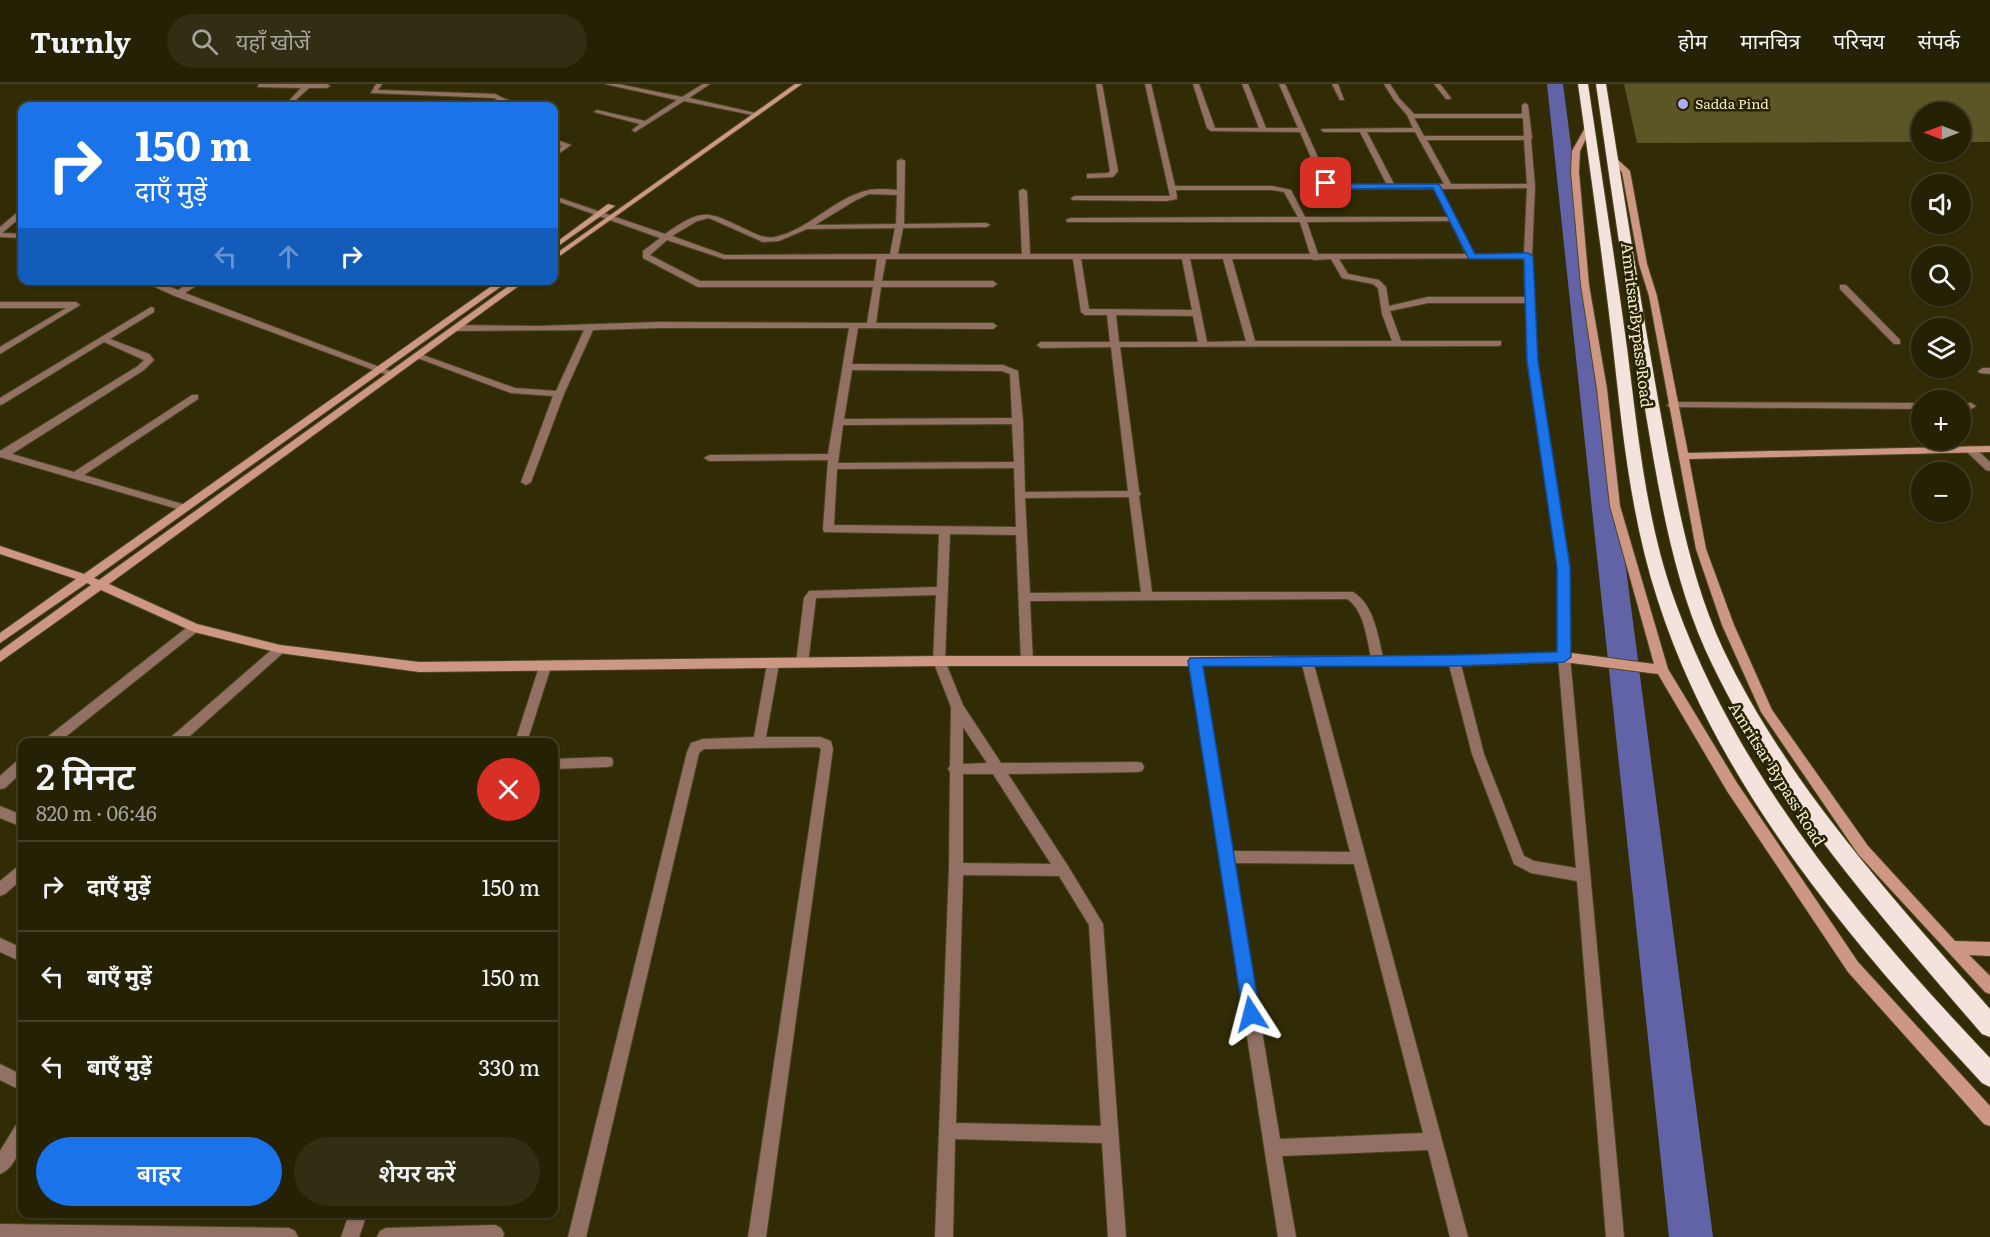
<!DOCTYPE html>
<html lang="hi">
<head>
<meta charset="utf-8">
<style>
  :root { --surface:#252104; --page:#312e13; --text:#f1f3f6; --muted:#a3a39a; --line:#423e26; --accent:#1a73e8 }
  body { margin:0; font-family:Literata,"Noto Sans Devanagari",serif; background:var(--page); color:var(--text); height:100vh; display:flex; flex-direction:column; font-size:22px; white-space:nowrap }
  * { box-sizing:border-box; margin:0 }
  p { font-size:20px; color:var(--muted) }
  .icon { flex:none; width:33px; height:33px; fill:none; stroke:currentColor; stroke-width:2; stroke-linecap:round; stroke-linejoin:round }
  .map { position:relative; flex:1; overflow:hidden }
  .details { position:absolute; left:18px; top:654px; width:540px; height:480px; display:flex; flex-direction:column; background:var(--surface); border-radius:12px; box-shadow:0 2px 4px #0004,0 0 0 2px var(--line) }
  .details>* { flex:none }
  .hud { position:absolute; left:18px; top:18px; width:540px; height:183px; border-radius:12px; box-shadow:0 2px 4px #0004,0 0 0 2px var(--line); background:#1a73e8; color:#fff; overflow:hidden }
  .needle { width:39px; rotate:270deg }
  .buttons { position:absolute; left:1911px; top:18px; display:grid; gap:12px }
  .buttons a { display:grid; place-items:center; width:60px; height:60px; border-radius:50%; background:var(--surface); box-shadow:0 2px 4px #0004,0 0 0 2px var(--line); font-size:30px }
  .pin { position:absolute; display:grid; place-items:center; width:51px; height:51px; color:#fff; margin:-26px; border-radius:12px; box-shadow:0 3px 9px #0006 }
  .me { position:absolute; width:66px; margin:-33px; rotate:351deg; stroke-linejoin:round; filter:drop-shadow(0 0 4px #0008) }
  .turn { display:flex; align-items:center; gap:21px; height:126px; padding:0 18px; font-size:27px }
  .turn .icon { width:78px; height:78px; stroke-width:2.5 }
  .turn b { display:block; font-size:42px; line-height:51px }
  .lanes { display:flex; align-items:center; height:57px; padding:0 18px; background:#0003; justify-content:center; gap:30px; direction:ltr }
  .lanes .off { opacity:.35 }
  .round { display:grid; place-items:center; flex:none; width:63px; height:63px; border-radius:32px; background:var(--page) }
  .summary { display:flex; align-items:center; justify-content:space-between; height:102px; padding:0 18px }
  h1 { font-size:36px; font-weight:600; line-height:45px }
  .cta { display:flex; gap:12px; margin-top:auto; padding:12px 18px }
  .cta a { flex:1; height:69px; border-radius:36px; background:var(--accent); color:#fff; font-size:24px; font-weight:600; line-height:69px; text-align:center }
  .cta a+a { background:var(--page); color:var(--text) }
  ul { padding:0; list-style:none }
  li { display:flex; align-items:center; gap:18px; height:90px; padding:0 18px; border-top:2px solid var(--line) }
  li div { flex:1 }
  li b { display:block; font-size:22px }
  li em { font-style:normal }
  header { display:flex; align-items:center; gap:36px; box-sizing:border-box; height:84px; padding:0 30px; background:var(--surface); border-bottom:2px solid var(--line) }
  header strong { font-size:28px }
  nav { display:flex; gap:33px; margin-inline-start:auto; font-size:21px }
  .search { width:420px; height:54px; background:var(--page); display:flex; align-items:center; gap:15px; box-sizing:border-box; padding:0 21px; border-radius:33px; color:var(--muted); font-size:22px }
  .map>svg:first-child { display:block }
  .green { fill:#5c5526 }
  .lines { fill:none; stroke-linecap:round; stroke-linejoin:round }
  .river { fill:#6263a6; fill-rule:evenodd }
  .street-casing { stroke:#4c4721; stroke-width:2 }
  .secondary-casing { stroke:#4c4721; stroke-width:2 }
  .highway-casing { stroke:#4c4721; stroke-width:2 }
  .street { fill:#927064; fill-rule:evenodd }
  .secondary { fill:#cd9783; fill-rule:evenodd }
  .highway { fill:#f4e2dc; fill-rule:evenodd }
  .route { fill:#1a73e8; stroke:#114b97; stroke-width:1.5 }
  .poi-dot { fill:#abaffb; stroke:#272200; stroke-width:2 }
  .labels { text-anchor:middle; stroke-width:5; stroke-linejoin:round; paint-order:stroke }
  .far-poi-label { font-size:14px; fill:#f0ebc9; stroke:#272200; text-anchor:start }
  .street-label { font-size:16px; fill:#f0ebc9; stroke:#272200 }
</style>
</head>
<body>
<header>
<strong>Turnly</strong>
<div class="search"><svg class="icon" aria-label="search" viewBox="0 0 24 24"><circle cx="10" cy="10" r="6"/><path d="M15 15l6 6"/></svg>यहाँ खोजें</div>
<nav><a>होम</a><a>मानचित्र</a><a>परिचय</a><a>संपर्क</a></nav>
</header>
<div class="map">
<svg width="1990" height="1153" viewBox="0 0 1990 1153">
  <rect width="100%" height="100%" fill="#312c06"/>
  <path class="green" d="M1624,0H1990V58H1961L1960,28H1922L1921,58L1637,59Z"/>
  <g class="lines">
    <path class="river" d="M1547,0H1563L1713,1153H1669Z"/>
    <defs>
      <path id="street" d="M260,0H327L330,2L327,4H309L289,22L286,20L301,4L258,3V1Z
        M376,0H382L378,6L495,10L505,15L532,22C522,23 510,17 500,18C494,19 492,22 485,22L497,15L494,14L371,9Z
        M605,0H618L682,13L703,0H710L689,14L760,30L757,32L684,17L635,48L632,46L640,40L594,28L597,26L645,37L677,16Z
        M1096,0H1102L1118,87L1113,93L1090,94H1087V90L1108,89L1110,87Z
        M1145,0H1151L1175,102H1272L1291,106L1305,133H1448L1434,105H1336L1323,101L1300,48L1211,47L1207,44L1193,0H1199L1215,44H1259L1242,0H1248L1266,44H1298L1279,0H1285L1329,98L1337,101H1387L1360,48H1324L1321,46L1322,45L1413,44L1407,31L1394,16L1384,0H1390L1399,14L1414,30H1522V21L1525,19L1528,21L1532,54L1531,56L1535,102L1532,172L1537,277L1570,483V573L1624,1153H1606L1577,797L1531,789L1514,780L1472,670L1448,577L1454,572L1460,577L1484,670L1524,772L1534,777L1576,784L1558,573V483L1527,277L1526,219H1428L1390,227L1401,257H1501V261L1498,262L1120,263L1139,407L1141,410L1139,412L1152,508H1353C1375,521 1378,554 1384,577L1382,580H1374L1372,577C1367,558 1365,526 1347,515L1030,517L1033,578L1031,581H1023L1021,578L1016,451L950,450L945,577L963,621L1001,679L1137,678L1142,679L1144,683L1142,687L1137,688L1008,690L1068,782L1103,840L1126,1153H1108L1102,1059L955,1055L953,1153H935L949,785L950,688L948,685L950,682L951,623L933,577L936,511L816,514L808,579L806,582H798L796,579L804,514L809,507L937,503L939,450L824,448L823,445L828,376L709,377L704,374L709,371L828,370L849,244H658L593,246L564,310L531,398L526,401L521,398L553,312L511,309L412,272L417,269L420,270L515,304L556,307L584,246L456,247L452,244L456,241L539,242L658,238L867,239L873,203H698L643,174V167L660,154L554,116V112L665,150C705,122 708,128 749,147C758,151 765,155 775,153C808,146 832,116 865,107C875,104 886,105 897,106V77L901,75L905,77L904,140L986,139L990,141L986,143L903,144L898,170H1022L1019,107L1023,105L1027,107L1030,170H1310L1300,138H1067L1066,136L1070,134L1298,133L1284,108L1272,106H1176L1177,115L1166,117L1072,116L1071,114L1075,112H1170ZM1414,34H1523L1524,52H1424ZM1367,48H1415L1444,100H1394ZM1427,56H1524L1527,100H1451ZM1527,104L1524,170H1474L1441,105ZM869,110L897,111L896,140L815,141L856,116ZM709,134L763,158L779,157L807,145L895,144L890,170L725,171L672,152L697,137ZM1450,137L1466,170H1318L1307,138ZM667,156L724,175H877L874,197H700L650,171ZM1524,174L1525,213H1428L1389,222L1386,203L1379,196L1348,190L1339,175ZM886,175H1073L1081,228L1085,231H1107L1110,258H1041L1037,261L1041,264L1111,263L1128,407L1025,408L1023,337L1018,287L1003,281L852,280L858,244L993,245L997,242L993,239H876L881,203H993L997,200L993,197H882ZM1081,175H1182L1192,226L1089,225ZM1190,175H1223L1246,257L1207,258ZM1232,175H1311L1315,176L1331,175L1342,194L1373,200L1378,204L1382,230L1392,257H1255ZM1116,231L1193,232L1198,258H1119ZM852,286L1002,287L1010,290L1012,334L844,335ZM1012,340L1014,378L838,379L843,341ZM1014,384L1016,443L834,441L837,385ZM1129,413L1141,508L1030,509L1025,414ZM963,643L987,679L963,680ZM963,690H993L1051,780L963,779ZM963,791L1059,792L1089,841L1101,1042L956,1039Z
        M1332,0H1338L1344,16H1340Z
        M1434,0H1440L1451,14L1450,15H1446Z
        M554,55L571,61L554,73V68L562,62L554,59Z
        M19,127H22V132L2,149L22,150V154L0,153V143Z
        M139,196H152L178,206L194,196H205L185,209L398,290L393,293L390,292L175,212Z
        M1840,201H1846L1900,256V260H1894L1840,205Z
        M0,218H76L80,221L0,270V263L66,224H0Z
        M151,223L154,224V228L110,255L149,270L154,276L144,286L12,370L74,388L192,311H198V315L84,391L189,422L190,424L189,426H181L0,373V367L138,282L144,276L104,258L3,320L0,321V314Z
        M1983,284H1990V290L1980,289L1978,287Z
        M1672,318L1922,319V325L1669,323L1667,321Z
        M1960,319H1971L1976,322L1971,325H1960Z
        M1970,362L1974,363L1990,378V387L1986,386L1966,367V363Z
        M194,540L198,541L200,544L198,547L59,658H45L46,654L190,541Z
        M280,561L284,562L286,565L284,568L183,658H169L170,654L276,562Z
        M1195,572L1201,577L1232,767L1350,768L1301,577L1307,572L1313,577L1468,1153H1450L1428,1066L1282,1072L1296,1153H1278L1189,577ZM1234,779L1354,780L1423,1049L1280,1055Z
        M773,575L777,577L779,580L766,653H820L831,657L833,665L766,1153H748L821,665L818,663L704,665L699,669L586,1153H568L687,668L691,659L703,655L754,653L767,580L769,577Z
        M545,578L549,580L551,583L527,658H515L539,583L541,580Z
        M607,673L612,674L613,678L612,682L607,683L554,685V675Z
        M22,676V688L5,704L0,705V692L17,677Z
        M0,722L22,731V743L0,734Z
        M22,781V795L5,810L0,812V797L17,783Z
        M0,854L22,864V878L0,868Z
        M0,980L22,991V1007L0,996Z
        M22,1039C24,1056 18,1083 0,1090V1067L16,1041Z
        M349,1130H367L359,1153H341Z
        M0,1140L289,1144L295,1147L298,1153H0Z
        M495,1141L501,1144L504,1150L503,1153H377L380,1147L386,1144Z"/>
      <path id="secondary" d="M795,0H802L554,176V171Z
        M1589,40L1592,42L1580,67L1579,88L1589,201L1607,305L1620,422L1668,585L1737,699L1858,878L1990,1022V1042L1984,1040L1848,888L1727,707L1658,590L1564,578L1454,582H939L419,588L280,569L194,548L101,506L0,578V567L91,501L87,499L0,559V549L76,495L0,470V462L84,490L500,196H510L94,494L99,496L517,196H527L109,500L197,540L280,561L419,578L939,572H1454L1564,568L1654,580L1610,422L1597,305L1581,201L1571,88L1572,67L1586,42Z
        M1610,74H1616L1630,87L1647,180L1657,212L1688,369L1990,362V368L1689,375L1706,465L1734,541L1772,626L1868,762L1955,857L1990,858V872L1969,871L1990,892V910L1985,908L1858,770L1761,628L1722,541L1696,465L1649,212L1639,180L1622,88L1610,78Z
        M608,120L615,122L554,165V160Z"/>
      <path id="highway" d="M1578,0H1588C1601,88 1615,176 1627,264C1638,350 1646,439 1676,520C1740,696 1863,840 1990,974V1003L1982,999C1851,858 1718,703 1658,517C1630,432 1622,342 1612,254C1602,169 1590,85 1578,0Z
        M1596,0H1606C1623,107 1640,214 1659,321C1674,402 1688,490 1723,565C1788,701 1892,813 1990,925V953L1982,950C1879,830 1771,710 1705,565C1671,488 1658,401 1644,319C1627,213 1611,106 1596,0Z"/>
    </defs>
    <use href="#street" class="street-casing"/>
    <use href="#secondary" class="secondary-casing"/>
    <use href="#highway" class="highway-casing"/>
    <use href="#street" class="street"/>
    <use href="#secondary" class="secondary"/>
    <use href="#highway" class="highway"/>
  </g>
  <path class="route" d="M1326,97L1337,100H1439L1475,170L1528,169L1533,172L1538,277L1570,483L1571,573L1564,578L1455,582H1203L1260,930L1257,936L1251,938L1245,936L1243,930L1188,577L1190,574L1455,571L1557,568V483L1527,277L1524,175H1469L1433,104L1336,105L1323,101L1321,99Z"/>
  <circle class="poi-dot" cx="1683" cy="20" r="6"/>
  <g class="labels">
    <g class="far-poi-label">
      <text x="1695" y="25">Sadda Pind</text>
    </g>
    <g class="street-label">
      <text transform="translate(1637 241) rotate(83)" y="6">Amritsar Bypass Road</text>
      <text transform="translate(1777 690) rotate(58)" y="6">Amritsar Bypass Road</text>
    </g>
  </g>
</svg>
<div class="buttons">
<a><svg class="needle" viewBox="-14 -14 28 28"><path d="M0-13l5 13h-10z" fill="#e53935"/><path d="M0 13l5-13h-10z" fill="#a3a39a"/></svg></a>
<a><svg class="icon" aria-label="sound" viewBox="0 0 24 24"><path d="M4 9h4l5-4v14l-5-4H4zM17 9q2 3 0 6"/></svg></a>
<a><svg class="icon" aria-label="search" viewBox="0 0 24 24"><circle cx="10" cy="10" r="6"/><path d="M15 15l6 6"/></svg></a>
<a><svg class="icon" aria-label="layers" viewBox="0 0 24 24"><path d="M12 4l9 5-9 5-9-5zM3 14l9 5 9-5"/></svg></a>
<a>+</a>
<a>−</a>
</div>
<div class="pin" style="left:1326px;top:99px;background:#d93025"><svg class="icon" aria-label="arrive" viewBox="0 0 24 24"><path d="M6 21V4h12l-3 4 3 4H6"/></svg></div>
<svg class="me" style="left:1251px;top:930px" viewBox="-20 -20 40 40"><path d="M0-17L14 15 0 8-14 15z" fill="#1a73e8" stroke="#fff" stroke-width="4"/></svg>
<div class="hud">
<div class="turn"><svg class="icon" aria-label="right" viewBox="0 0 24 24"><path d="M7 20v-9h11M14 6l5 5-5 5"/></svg><div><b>150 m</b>दाएँ मुड़ें</div></div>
<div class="lanes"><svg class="icon off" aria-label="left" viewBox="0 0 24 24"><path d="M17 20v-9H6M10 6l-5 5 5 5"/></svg><svg class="icon off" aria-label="ahead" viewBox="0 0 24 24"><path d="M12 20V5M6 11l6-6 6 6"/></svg><svg class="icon" aria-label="right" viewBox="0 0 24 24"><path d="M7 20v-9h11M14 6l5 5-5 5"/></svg></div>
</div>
<section class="details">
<div class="summary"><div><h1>2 मिनट</h1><p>820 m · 06:46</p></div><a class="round" style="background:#d93025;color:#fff"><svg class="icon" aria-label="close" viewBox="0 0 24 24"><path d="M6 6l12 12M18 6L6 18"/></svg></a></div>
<ul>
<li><svg class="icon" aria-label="right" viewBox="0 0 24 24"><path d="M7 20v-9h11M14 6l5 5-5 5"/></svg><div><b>दाएँ मुड़ें</b></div><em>150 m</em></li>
<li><svg class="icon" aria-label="left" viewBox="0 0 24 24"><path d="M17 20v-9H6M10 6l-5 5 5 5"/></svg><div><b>बाएँ मुड़ें</b></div><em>150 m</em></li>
<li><svg class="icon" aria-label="left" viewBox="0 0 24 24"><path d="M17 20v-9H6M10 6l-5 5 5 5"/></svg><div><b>बाएँ मुड़ें</b></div><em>330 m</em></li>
</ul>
<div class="cta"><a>बाहर</a><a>शेयर करें</a></div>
</section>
</div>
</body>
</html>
